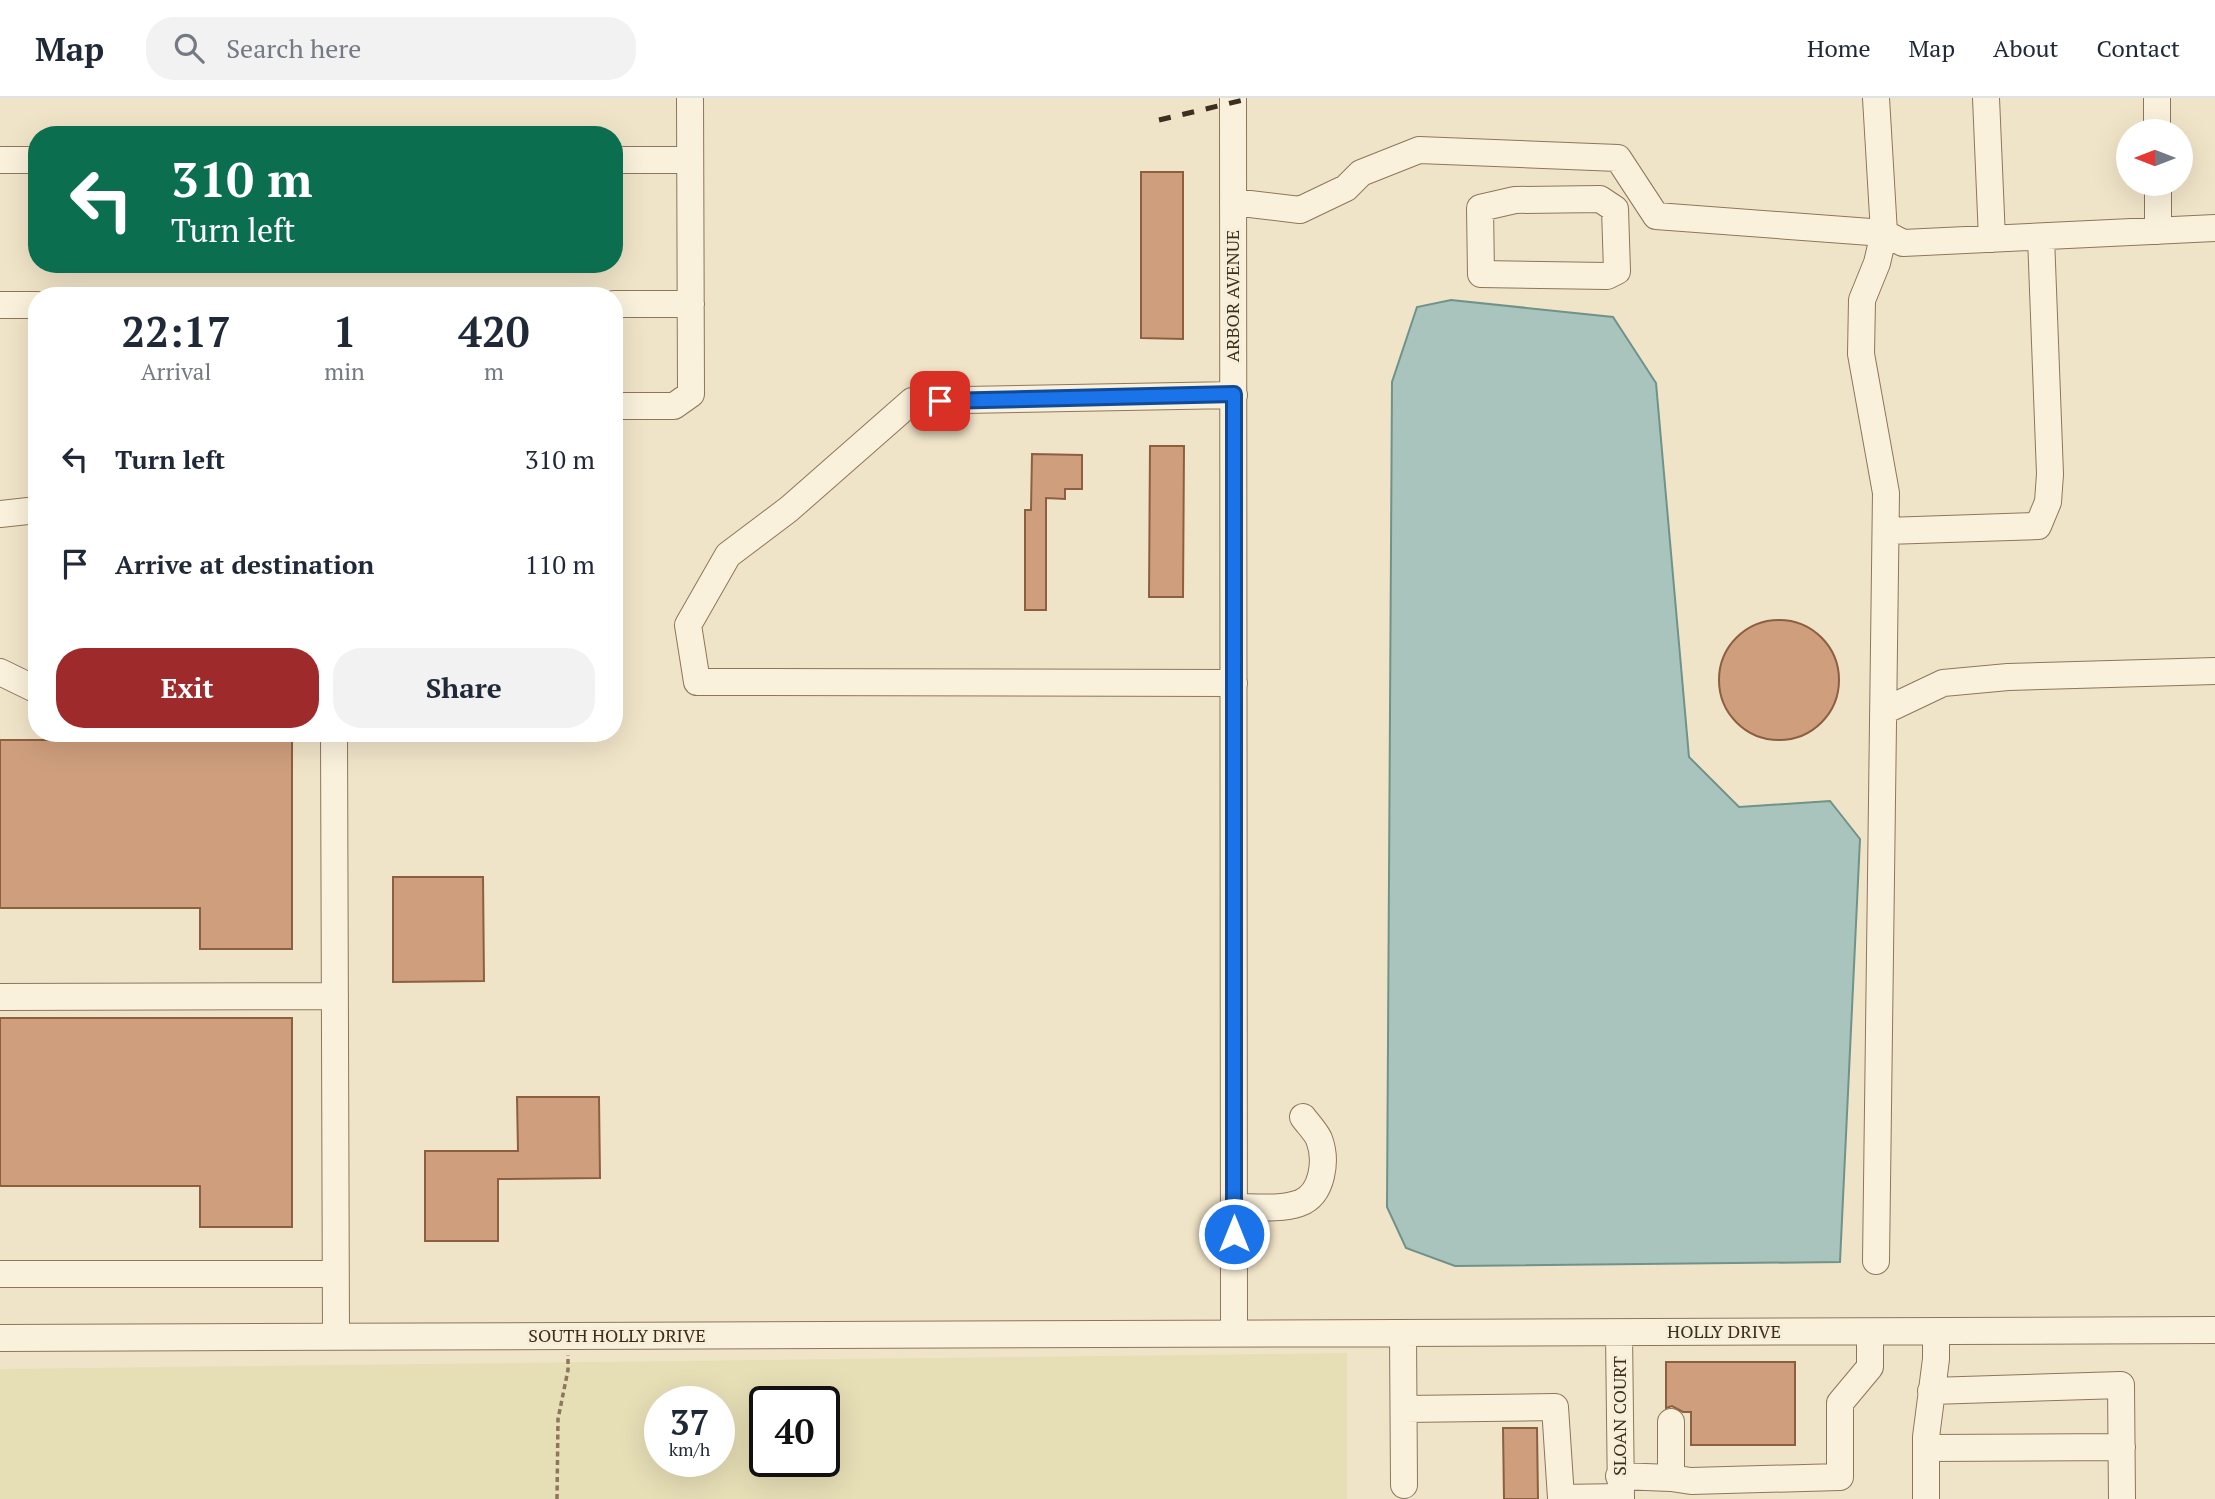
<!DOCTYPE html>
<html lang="en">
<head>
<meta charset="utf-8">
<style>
  :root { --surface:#fff; --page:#f2f2f3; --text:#1f2937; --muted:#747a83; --line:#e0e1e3; --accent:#9e2a2b }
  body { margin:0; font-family:"PT Serif",serif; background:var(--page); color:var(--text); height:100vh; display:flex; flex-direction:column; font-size:26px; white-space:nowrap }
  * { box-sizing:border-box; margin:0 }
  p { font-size:23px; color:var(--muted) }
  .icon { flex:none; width:38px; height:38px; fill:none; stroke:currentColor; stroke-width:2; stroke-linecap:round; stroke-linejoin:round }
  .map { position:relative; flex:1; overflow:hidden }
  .side { position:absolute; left:28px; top:189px; width:595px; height:455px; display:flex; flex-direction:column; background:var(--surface); border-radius:28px; box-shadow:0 7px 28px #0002 }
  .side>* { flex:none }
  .hud { position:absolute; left:28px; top:28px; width:595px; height:147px; border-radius:28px; box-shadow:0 7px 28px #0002; background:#0b6e4f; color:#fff; overflow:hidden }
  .needle { width:46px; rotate:270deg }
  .fabs { position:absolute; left:2116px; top:21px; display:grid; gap:14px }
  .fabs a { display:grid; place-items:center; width:77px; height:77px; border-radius:50%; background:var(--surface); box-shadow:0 7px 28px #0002; font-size:35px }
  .speed { position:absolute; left:644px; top:1288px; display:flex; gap:14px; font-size:35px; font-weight:700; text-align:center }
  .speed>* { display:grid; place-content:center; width:91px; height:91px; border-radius:50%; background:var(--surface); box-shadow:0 7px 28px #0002; line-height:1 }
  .speed small { font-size:18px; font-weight:400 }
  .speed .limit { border:4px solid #111; border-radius:10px; background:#fff; color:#111 }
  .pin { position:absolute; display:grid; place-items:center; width:60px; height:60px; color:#fff; margin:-30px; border-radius:14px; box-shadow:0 4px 10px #0006 }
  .me { position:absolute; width:77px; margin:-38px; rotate:0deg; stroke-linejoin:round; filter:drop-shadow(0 0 5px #0008) }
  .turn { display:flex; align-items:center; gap:24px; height:147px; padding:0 28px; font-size:32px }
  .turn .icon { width:91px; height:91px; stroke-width:2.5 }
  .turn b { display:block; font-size:49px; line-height:60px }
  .eta { display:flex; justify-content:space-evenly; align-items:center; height:119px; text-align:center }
  .eta b { font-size:42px; font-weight:800; line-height:49px }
  .button { display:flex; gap:14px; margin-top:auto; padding:14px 28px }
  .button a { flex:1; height:80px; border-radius:28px; background:var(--accent); color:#fff; font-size:28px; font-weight:800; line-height:80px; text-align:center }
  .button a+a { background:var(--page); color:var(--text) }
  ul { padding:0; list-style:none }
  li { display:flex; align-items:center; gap:21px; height:105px; padding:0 28px }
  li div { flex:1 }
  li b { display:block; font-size:26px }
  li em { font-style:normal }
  header { display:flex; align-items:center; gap:42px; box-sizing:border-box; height:98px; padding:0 35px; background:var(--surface); border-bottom:2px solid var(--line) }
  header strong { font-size:33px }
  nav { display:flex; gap:38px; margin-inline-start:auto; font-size:24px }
  .search { width:490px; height:63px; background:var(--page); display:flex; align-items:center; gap:18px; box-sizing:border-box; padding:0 24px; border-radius:28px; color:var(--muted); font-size:26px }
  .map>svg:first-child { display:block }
  .farmland { fill:#e6deb5; fill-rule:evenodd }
  .water { fill:#a9c4bc; stroke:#6f938a; stroke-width:2 }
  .building { fill:#cf9f7d; stroke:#8d5f41; stroke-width:2 }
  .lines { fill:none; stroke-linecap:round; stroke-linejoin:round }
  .minor-casing { stroke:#8d765c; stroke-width:28 }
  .path { stroke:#8d765c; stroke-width:3.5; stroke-dasharray:5 3.5; stroke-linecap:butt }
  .minor { stroke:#faf1dc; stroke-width:26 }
  .rail { stroke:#3d2e20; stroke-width:5; stroke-dasharray:12 12; stroke-linecap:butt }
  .route-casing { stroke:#114b97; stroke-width:18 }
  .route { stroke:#1a73e8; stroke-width:12 }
  .labels { text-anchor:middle; stroke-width:6; stroke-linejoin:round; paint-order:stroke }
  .street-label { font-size:18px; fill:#3d2e20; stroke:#f7eed8 }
</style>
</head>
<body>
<header>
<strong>Map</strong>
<div class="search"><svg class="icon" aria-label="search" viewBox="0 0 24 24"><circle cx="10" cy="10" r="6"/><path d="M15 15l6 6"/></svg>Search here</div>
<nav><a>Home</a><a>Map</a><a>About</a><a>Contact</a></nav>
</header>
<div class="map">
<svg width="2215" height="1401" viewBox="0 0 2215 1401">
  <rect width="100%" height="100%" fill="#f0e4c8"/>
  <path class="farmland" d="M1347,1255V1401H0V1271ZM660,1304H719V1363H660ZM765,1304H824V1363H765Z"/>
  <path class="water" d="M1451,202L1613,219L1656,285L1689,659L1739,709L1830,703L1860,741L1840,1164L1455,1168L1406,1150L1387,1109L1392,284L1417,209Z"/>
  <path class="building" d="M1141,74H1183V241L1141,240Z
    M1150,348H1184L1183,499H1149Z
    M1032,356L1082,357V391H1065V401L1046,400V512H1025V412H1031Z
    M1719 582a60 60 0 1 1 120 0a60 60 0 1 1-120 0Z
    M0,642H292V851H200V810H0Z
    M393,779H483L484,883L393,884Z
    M0,920H292V1129H200V1088H0Z
    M517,999H599L600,1080L498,1081V1143H425V1053H518Z
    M1666,1264H1795V1347H1691V1314H1683L1672,1308L1666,1310Z
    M1503,1330H1537L1538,1401H1504Z"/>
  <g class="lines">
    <defs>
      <path id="minor" d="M1233,0L1234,1235
        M1876,0L1884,135L1903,145L2215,130
        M1986,0L1992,141
        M2157,0V33
        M0,62H37
        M614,62H690
        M2158,86V133
        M1600,101L1615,111L1617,173L1607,178L1481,176L1480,110L1515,102Z
        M1233,104L1300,112L1346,90L1361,75L1419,52L1618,60L1656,118L1884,135L1877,165L1862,202L1861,256L1886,395L1876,1163
        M614,206H691
        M0,207H37
        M1234,297L912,303L789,411L728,457L688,527L697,584L1234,585
        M614,308H674L691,296L690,0
        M0,416L37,412
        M1886,433L2038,428L2048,404L2050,376L2041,139
        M0,574L37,592
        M1884,613L1943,585L2008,579L2215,573
        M334,635L336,1239
        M0,899L335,898
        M1234,1109C1255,1109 1280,1112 1300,1105C1323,1096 1327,1062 1319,1041C1316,1034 1308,1026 1303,1019
        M0,1176H335
        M1403,1235L1404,1387
        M1619,1235L1621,1401
        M0,1240L2215,1232
        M1931,1293L2121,1287L2122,1401
        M1404,1311L1555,1309L1561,1400L1621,1399
        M1926,1350L2122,1349
        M1619,1378L1671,1380V1324
        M1671,1380L1691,1383L1840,1379V1305L1870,1269V1234
        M1926,1401V1339L1936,1261V1233"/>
    </defs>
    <use href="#minor" class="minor-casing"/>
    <path class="path" d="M557,1401L558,1321L568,1272V1257"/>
    <use href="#minor" class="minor"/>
    <path class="rail" d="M1159,22L1252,0"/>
  </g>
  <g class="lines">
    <defs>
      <path id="route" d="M940,303L1234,296V1136"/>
    </defs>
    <use href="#route" class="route-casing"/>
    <use href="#route" class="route"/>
  </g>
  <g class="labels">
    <g class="street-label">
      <text transform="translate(1233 198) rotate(-90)" y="6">ARBOR AVENUE</text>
      <text x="1724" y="1240">HOLLY DRIVE</text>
      <text x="617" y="1244">SOUTH HOLLY DRIVE</text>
      <text transform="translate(1620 1318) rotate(-90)" y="6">SLOAN COURT</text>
    </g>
  </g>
</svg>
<div class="fabs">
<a><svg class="needle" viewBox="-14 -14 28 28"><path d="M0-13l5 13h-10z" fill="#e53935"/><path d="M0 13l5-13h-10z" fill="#747a83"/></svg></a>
</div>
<div class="speed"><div>37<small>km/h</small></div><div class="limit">40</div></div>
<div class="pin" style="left:940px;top:303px;background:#d93025"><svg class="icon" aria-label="arrive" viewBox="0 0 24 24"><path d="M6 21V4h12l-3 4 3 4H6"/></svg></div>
<svg class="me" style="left:1234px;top:1136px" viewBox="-20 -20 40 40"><circle r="17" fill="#1a73e8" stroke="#fff" stroke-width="3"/><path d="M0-11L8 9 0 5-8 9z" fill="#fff"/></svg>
<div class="hud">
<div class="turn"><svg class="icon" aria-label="left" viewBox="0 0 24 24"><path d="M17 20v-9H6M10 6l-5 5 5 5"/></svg><div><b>310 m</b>Turn left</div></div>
</div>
<section class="side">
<div class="eta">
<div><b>22:17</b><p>Arrival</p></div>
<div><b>1</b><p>min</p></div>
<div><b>420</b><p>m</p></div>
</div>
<ul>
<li><svg class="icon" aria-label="left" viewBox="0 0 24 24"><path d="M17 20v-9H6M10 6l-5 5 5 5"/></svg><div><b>Turn left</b></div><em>310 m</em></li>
<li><svg class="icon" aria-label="arrive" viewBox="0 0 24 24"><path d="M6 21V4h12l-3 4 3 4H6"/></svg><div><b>Arrive at destination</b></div><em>110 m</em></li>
</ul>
<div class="button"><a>Exit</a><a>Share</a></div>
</section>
</div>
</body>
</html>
